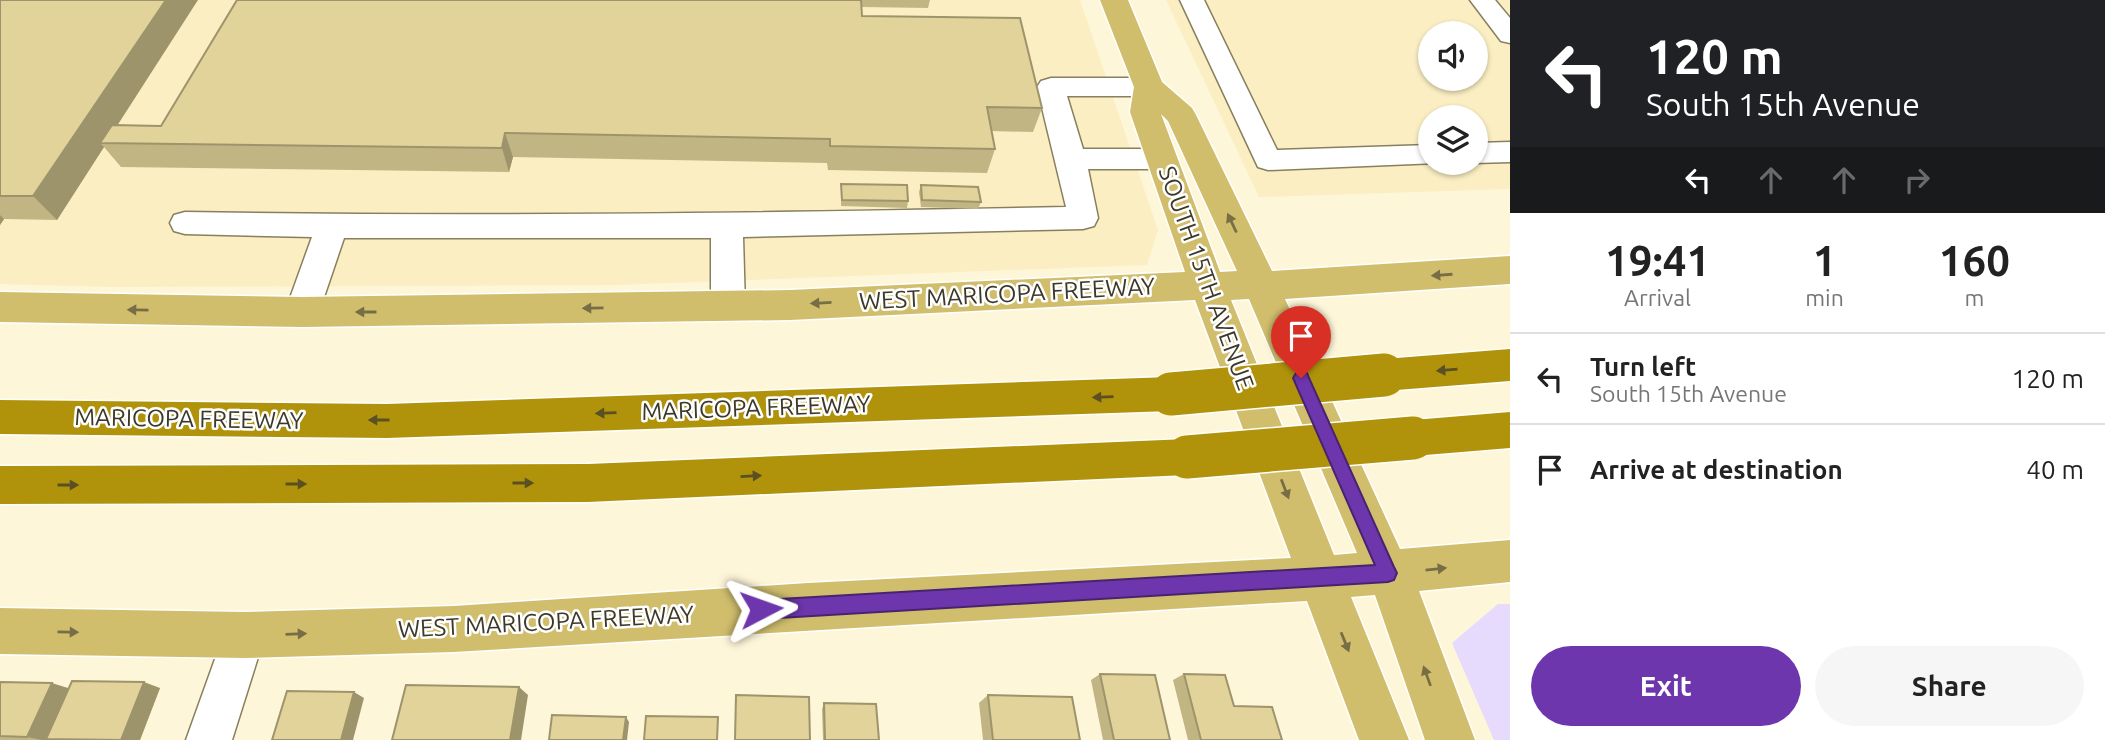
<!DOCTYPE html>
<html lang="en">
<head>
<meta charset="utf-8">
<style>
  :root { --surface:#fff; --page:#f6f6f6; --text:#222; --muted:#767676; --line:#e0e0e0; --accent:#6e36ad }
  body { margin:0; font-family:Ubuntu,sans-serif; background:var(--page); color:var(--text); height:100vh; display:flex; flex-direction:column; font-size:26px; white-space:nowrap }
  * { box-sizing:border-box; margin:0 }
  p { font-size:23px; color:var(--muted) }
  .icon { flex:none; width:38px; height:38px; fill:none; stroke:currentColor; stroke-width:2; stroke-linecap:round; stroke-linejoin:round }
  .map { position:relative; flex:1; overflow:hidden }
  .side { display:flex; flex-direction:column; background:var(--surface); width:595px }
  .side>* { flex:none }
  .hud { background:#202124; color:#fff; overflow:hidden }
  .controls { position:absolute; left:1418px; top:21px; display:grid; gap:14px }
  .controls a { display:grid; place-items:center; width:70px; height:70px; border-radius:50%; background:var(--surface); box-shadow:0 2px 5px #0004; font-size:35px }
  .pin { position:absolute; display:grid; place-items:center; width:60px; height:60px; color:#fff; margin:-72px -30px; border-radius:50% 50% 50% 0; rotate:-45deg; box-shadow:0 0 7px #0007 }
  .pin .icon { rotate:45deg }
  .me { position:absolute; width:77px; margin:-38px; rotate:86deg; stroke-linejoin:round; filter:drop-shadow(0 0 5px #0008) }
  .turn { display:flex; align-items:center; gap:24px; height:147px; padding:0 21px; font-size:32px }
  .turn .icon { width:91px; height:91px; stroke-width:2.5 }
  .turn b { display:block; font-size:49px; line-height:60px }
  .lanes { display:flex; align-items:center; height:66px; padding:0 21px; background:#0003; justify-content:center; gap:35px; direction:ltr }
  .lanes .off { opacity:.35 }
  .eta { display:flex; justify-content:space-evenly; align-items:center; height:119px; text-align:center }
  .eta b { font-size:42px; font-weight:700; line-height:49px }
  .button { display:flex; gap:14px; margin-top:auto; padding:14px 21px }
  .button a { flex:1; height:80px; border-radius:42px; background:var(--accent); color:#fff; font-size:28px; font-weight:700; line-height:80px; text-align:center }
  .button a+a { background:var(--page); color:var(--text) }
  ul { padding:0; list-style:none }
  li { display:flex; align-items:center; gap:21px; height:91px; padding:0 21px; border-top:2px solid var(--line) }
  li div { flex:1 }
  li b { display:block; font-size:26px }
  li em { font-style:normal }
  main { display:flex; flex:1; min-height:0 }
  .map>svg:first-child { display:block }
  .built { fill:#faeec2; fill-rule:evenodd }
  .green { fill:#e6dafd }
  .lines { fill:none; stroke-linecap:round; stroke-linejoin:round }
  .minor-casing { stroke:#887f5e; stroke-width:3 }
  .major-casing { stroke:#fff; stroke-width:3 }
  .highway-casing { stroke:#fff; stroke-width:3 }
  .minor { fill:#fff; fill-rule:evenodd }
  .major { fill:#d0be6d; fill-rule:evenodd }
  .highway { fill:#b0930b; fill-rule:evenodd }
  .highway-bridge-casing { stroke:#fff; stroke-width:46; stroke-linecap:butt }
  .highway-bridge { stroke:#b0930b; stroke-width:43 }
  .wall { fill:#c2b584 }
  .shaded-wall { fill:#9e946c }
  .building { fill:#e2d39a; stroke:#9e946c; stroke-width:2 }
  .oneway { fill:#786e45 }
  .oneway2 { fill:#5a5022 }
  .route { fill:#6e36ad; stroke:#482370; stroke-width:2 }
  .labels { text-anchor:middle; stroke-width:5; stroke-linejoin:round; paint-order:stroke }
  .street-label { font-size:24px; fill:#3d392a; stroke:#fff }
</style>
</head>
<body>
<main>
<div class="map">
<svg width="1510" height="740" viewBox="0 0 1510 740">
  <rect width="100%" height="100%" fill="#fef6d9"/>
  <path class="built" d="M0,0H1080L1158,230L1147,265L615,285L109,287L0,284Z
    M1166,0H1510V189L1259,197ZM1430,33H1475V79H1430ZM1430,117H1475V163H1430Z"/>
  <path class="green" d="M1498,604H1510V740H1494L1452,643Z"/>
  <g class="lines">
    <defs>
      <path id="minor" d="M1180,0H1204L1277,150L1430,145V163H1438L1268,170L1258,167Z
        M1470,0H1495L1510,18V43L1501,41Z
        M1051,78H1149L1159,81L1163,87L1159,93L1149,96H1067L1083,149H1162L1172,152L1177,159L1172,166L1162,169H1088L1098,218L1094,226L1083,229L743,237L745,306L740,315L728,319L716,315L711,306V238H344L319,312L314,321L302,325L290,321L285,312L312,237L185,234L174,231L170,223L174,215L185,212C479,217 772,213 1066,207L1037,87L1041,81Z
        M1510,142V162L1475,163H1474L1475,143Z
        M244,614L259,620L265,635L232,740H186L229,620Z"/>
      <path id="major" d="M1100,0H1128L1162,82L1192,108L1196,115L1272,271L1510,256V284L1285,299L1400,549L1510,540V582L1419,591L1475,740H1425L1375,595L1351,597L1409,740H1359L1307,601L454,652L244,658L0,654V608L244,612L454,606L808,583L1291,558L1195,300L790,320L302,327L0,322V292L302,297L790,290L1185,272L1130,112L1134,87ZM1161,114L1168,121L1237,271L1220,272ZM1249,299L1357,553L1334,555L1231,300Z"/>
      <path id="highway" d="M1510,349V381L1384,391L1370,387L1365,375L1370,363L1384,359Z
        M1171,377L1185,382L1191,394L1185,406L1171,411L387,438L0,434V400L387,404Z
        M1510,412V448L1413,456L1399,451L1393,438L1399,425L1413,420Z
        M1187,439L1202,444L1208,457L1202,470L1187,475L588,502L0,504V466L588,464Z"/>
    </defs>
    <use href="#minor" class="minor-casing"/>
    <use href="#major" class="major-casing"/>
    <use href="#highway" class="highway-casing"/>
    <use href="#minor" class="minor"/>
    <use href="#major" class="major"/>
    <use href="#highway" class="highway"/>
    <defs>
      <path id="highway-bridge" d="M1171,394L1384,375
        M1187,457L1413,438"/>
    </defs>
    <use href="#highway-bridge" class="highway-bridge-casing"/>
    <use href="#highway-bridge" class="highway-bridge"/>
  </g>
  <path class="wall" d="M0,0L118,125L161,126L237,0H930L928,8L862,7V16L1042,108L1033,132L991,131L995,149L987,173L828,170L827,163L513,157L509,172L121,167L104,147L57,220L4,219L0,225Z
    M841,184L908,201L907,208L841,206Z
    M921,185L981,202L978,209L921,207L919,192Z
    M1100,674L1170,740H1103L1091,680Z
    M1184,674L1234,706L1282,740H1188L1173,680Z
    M0,682L69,688H160L140,740H53L48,739V740H0Z
    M988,695L1080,740H983L979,703Z
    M824,703L879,740H823L822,709Z"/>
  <path class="shaded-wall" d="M166,0H198L106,143H100L104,147L57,220L33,196Z
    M505,133L513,157L509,172L502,148Z
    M0,215L4,219L0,225Z
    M144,682L160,688L140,740H121Z
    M52,683L71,689L48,740H42L27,737Z
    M519,687L528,695L521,740H510Z
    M354,692L364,698L353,740H341Z
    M626,717L629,722L627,740H623Z"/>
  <path class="building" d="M0,0H166L33,196H0Z
    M237,0H861L862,16L1020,18L1042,108L987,107L995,149L830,146V139L505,133L502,148L100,143L112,125L161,126Z
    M841,184L907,185L908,201L842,200Z
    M921,185L978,187L981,202L922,200Z
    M1100,674L1155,675L1170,740H1114Z
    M1184,674L1225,675L1234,706L1272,707L1282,740H1201Z
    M72,681L144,682L121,740L46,739Z
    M0,682L52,683L27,737L0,736Z
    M406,685L519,687L510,740H392Z
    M287,691L354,692L341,740H272Z
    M736,695L809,697L810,740H735Z
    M988,695L1072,697L1080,740H993Z
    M824,703L876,704L879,740H825Z
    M552,715L626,717L623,740H549Z
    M646,716L718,717L717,740H644Z"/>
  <defs><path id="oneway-solid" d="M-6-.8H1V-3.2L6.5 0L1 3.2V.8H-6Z" transform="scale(1.75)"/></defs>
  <g class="oneway">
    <use href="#oneway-solid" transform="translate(1232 223) rotate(-115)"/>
    <use href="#oneway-solid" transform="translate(1442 275) rotate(176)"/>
    <use href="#oneway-solid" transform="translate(821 303) rotate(177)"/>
    <use href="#oneway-solid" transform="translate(593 308) rotate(179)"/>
    <use href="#oneway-solid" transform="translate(138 310) rotate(-179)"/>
    <use href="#oneway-solid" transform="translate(366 312) rotate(180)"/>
    <use href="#oneway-solid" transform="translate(1285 489) rotate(69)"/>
    <use href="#oneway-solid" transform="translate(1436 569) rotate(-6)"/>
    <use href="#oneway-solid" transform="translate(68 632) rotate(1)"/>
    <use href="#oneway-solid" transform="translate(296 634) rotate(-2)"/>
    <use href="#oneway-solid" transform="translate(1345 642) rotate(68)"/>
    <use href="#oneway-solid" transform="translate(1427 676) rotate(-110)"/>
  </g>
  <g class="oneway2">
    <use href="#oneway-solid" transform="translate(1447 370) rotate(175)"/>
    <use href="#oneway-solid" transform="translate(1103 397) rotate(178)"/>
    <use href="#oneway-solid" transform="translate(606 413) rotate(178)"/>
    <use href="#oneway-solid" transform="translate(379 420) rotate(-180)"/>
    <use href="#oneway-solid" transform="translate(751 476) rotate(-3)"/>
    <use href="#oneway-solid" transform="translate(523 483)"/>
    <use href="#oneway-solid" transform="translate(296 484)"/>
    <use href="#oneway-solid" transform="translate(68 485)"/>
  </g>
  <path class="route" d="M1301,371L1307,373L1309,378L1394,567L1397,573L1394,580L1388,582L761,619L755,616L752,609L755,603L761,600L1375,565L1293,378L1296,373Z"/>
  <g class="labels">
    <g class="street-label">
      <text transform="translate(1206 278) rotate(70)" y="8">SOUTH 15TH AVENUE</text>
      <text transform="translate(1007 294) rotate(-3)" y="8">WEST MARICOPA FREEWAY</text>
      <text transform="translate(756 408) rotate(-2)" y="8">MARICOPA FREEWAY</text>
      <text transform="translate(189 419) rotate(1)" y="8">MARICOPA FREEWAY</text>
      <text transform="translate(546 622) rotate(-3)" y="8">WEST MARICOPA FREEWAY</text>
    </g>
  </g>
</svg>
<div class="controls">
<a><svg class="icon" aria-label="sound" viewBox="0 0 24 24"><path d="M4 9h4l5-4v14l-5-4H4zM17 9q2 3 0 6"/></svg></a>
<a><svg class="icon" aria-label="layers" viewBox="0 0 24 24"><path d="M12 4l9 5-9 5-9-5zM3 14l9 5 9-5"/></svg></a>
</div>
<div class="pin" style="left:1301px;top:378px;background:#d93025"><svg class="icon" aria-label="arrive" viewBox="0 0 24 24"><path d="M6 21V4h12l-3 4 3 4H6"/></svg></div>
<svg class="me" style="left:761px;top:609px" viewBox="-20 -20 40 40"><path d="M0-17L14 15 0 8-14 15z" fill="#6e36ad" stroke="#fff" stroke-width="4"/></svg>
</div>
<section class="side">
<div class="hud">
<div class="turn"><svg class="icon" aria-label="left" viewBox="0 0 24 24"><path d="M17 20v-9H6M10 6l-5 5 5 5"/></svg><div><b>120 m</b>South 15th Avenue</div></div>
<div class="lanes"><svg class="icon" aria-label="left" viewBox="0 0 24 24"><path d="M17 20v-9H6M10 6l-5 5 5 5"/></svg><svg class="icon off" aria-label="ahead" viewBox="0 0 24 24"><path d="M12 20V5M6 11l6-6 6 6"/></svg><svg class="icon off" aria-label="ahead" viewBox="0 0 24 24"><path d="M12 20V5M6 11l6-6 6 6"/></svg><svg class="icon off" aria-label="right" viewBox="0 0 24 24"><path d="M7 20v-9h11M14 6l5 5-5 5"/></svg></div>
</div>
<div class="eta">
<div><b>19:41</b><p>Arrival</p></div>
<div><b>1</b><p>min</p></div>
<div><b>160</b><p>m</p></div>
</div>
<ul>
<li><svg class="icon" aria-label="left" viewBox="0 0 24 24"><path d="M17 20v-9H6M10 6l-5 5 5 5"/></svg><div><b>Turn left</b><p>South 15th Avenue</p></div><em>120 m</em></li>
<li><svg class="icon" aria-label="arrive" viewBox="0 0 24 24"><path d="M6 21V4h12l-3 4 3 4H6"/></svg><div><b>Arrive at destination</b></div><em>40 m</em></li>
</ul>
<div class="button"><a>Exit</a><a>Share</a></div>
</section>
</main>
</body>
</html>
